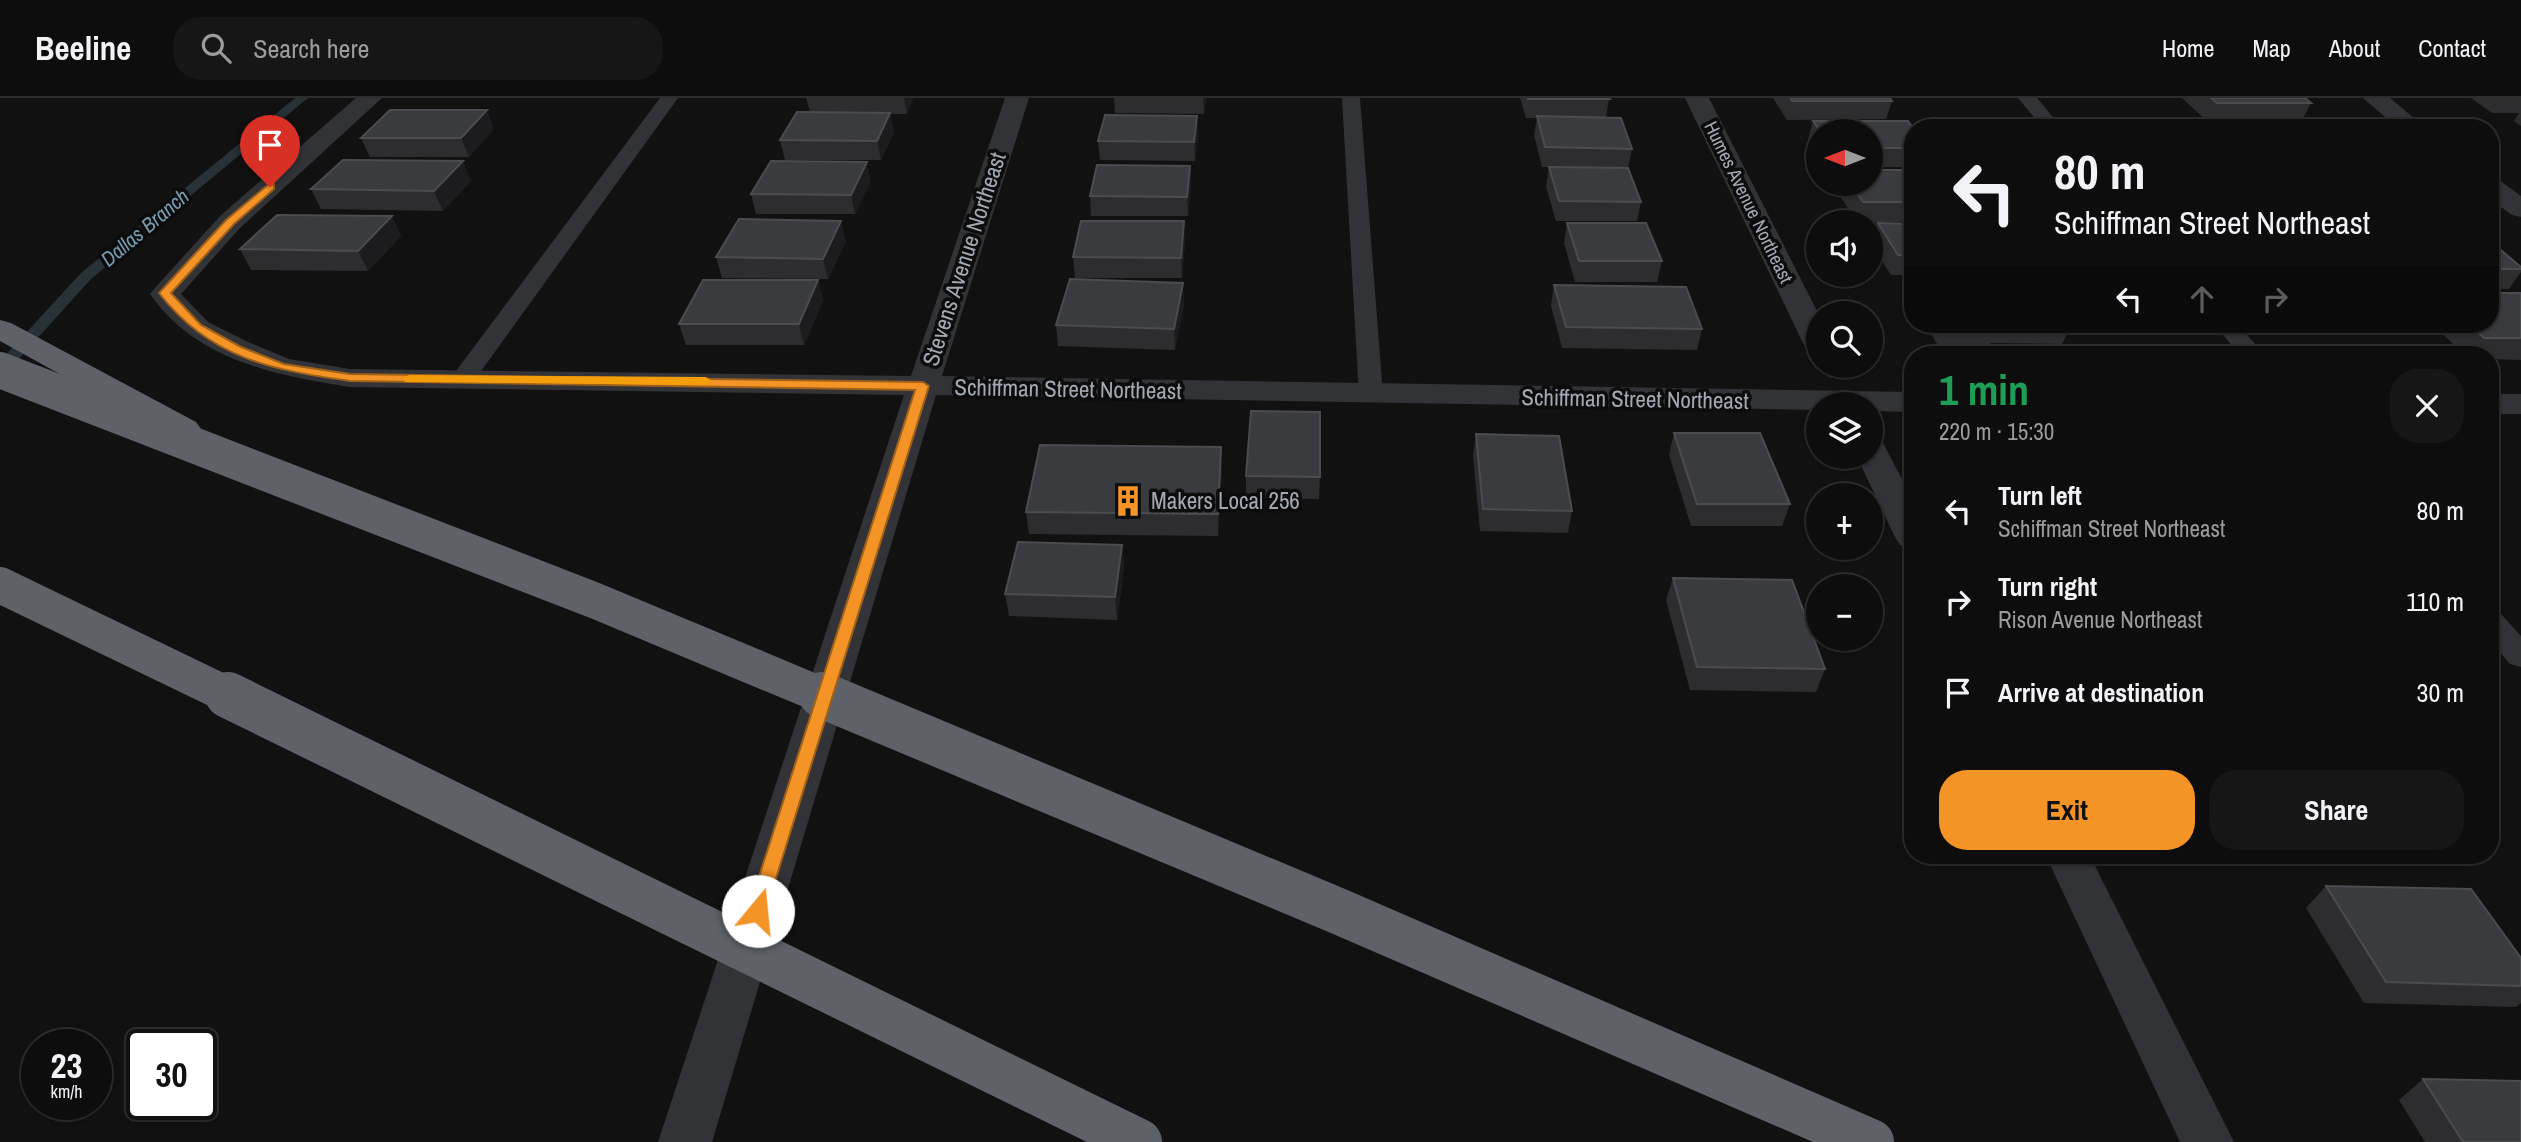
<!DOCTYPE html>
<html lang="en">
<head>
<meta charset="utf-8">
<style>
  :root { --surface:#0d0d0e; --page:#161617; --text:#f1f3f6; --muted:#9a9c9e; --line:#2d2d2e; --accent:#f49427 }
  body { margin:0; font-family:"Archivo Narrow",sans-serif; background:var(--page); color:var(--text); height:100vh; display:flex; flex-direction:column; font-size:26px; white-space:nowrap }
  * { box-sizing:border-box; margin:0 }
  p { font-size:23px; color:var(--muted) }
  .icon { flex:none; width:38px; height:38px; fill:none; stroke:currentColor; stroke-width:2; stroke-linecap:round; stroke-linejoin:round }
  .map { position:relative; flex:1; overflow:hidden }
  .side { position:absolute; left:1904px; top:248px; width:595px; height:518px; display:flex; flex-direction:column; background:var(--surface); border-radius:28px; box-shadow:0 2px 5px #0004,0 0 0 2px var(--line) }
  .side>* { flex:none }
  .hud { position:absolute; left:1904px; top:21px; width:595px; height:214px; border-radius:28px; box-shadow:0 2px 5px #0004,0 0 0 2px var(--line); background:#0d0d0e; color:var(--text); overflow:hidden }
  .needle { width:46px; rotate:270deg }
  .controls { position:absolute; left:1806px; top:21px; display:grid; gap:14px }
  .controls a { display:grid; place-items:center; width:77px; height:77px; border-radius:50%; background:var(--surface); box-shadow:0 2px 5px #0004,0 0 0 2px var(--line); font-size:35px }
  .speed { position:absolute; left:21px; top:931px; display:flex; gap:14px; font-size:35px; font-weight:700; text-align:center }
  .speed>* { display:grid; place-content:center; width:91px; height:91px; border-radius:50%; background:var(--surface); box-shadow:0 2px 5px #0004,0 0 0 2px var(--line); line-height:1 }
  .speed small { font-size:18px; font-weight:400 }
  .speed .limit { border:4px solid #111; border-radius:10px; background:#fff; color:#111 }
  .pin { position:absolute; display:grid; place-items:center; width:60px; height:60px; color:#fff; margin:-72px -30px; border-radius:50% 50% 50% 0; rotate:-45deg; box-shadow:0 0 7px #0007 }
  .pin .icon { rotate:45deg }
  .me { position:absolute; width:77px; margin:-38px; rotate:17deg; stroke-linejoin:round; filter:drop-shadow(0 0 5px #0008) }
  .turn { display:flex; align-items:center; gap:24px; height:147px; padding:0 35px; font-size:32px }
  .turn .icon { width:91px; height:91px; stroke-width:2.5 }
  .turn b { display:block; font-size:49px; line-height:60px }
  .lanes { display:flex; align-items:center; height:66px; padding:0 35px; background:#0003; justify-content:center; gap:35px; direction:ltr }
  .lanes .off { opacity:.35 }
  .round { display:grid; place-items:center; flex:none; width:74px; height:74px; border-radius:28px; background:var(--page) }
  .summary { display:flex; align-items:center; justify-content:space-between; height:119px; padding:0 35px }
  h1 { font-size:42px; font-weight:700; line-height:52px; color:#1e9e55 }
  .action { display:flex; gap:14px; margin-top:auto; padding:14px 35px }
  .action a { flex:1; height:80px; border-radius:28px; background:var(--accent); color:#111; font-size:28px; font-weight:700; line-height:80px; text-align:center }
  .action a+a { background:var(--page); color:var(--text) }
  ul { padding:0; list-style:none }
  li { display:flex; align-items:center; gap:21px; height:91px; padding:0 35px }
  li div { flex:1 }
  li b { display:block; font-size:26px }
  li em { font-style:normal }
  header { display:flex; align-items:center; gap:42px; box-sizing:border-box; height:98px; padding:0 35px; background:var(--surface); border-bottom:2px solid var(--line) }
  header strong { font-size:33px }
  nav { display:flex; gap:38px; margin-inline-start:auto; font-size:24px }
  .search { width:490px; height:63px; background:var(--page); display:flex; align-items:center; gap:18px; box-sizing:border-box; padding:0 24px; border-radius:28px; color:var(--muted); font-size:26px }
  .map>svg:first-child { display:block }
  .lines { fill:none; stroke-linecap:round; stroke-linejoin:round }
  .stream { fill:#273136; fill-rule:evenodd }
  .lane { fill:#323337; fill-rule:evenodd }
  .street { fill:#323337; fill-rule:evenodd }
  .highway { fill:#5e6268; fill-rule:evenodd }
  .highway-bridge-far1 { stroke:#5e6268; stroke-width:36 }
  .highway-bridge { stroke:#5e6268; stroke-width:46 }
  .wall { fill:#2d2d30 }
  .shaded-wall { fill:#1c1c1e }
  .building { fill:#393b3e; stroke:#4a4c50; stroke-width:2 }
  .route { fill:#f49427; stroke:#9f6019; stroke-width:2 }
  .slow { fill:#f59e0b }
  .labels { text-anchor:middle; stroke-width:7; stroke-linejoin:round; paint-order:stroke }
  .far-street-label { font-size:19px; fill:#a2a9b3; stroke:#0c0c0d }
  .far-water-label { font-size:21px; font-style:italic; fill:#779db0; stroke:#0c0c0d }
  .street-label { font-size:23px; fill:#a2a9b3; stroke:#0c0c0d }
  .poi-label { font-size:23px; fill:#a2a9b3; stroke:#0c0c0d; text-anchor:start }
</style>
</head>
<body>
<header>
<strong>Beeline</strong>
<div class="search"><svg class="icon" aria-label="search" viewBox="0 0 24 24"><circle cx="10" cy="10" r="6"/><path d="M15 15l6 6"/></svg>Search here</div>
<nav><a>Home</a><a>Map</a><a>About</a><a>Contact</a></nav>
</header>
<div class="map">
<svg width="2521" height="1044" viewBox="0 0 2521 1044">
  <rect width="100%" height="100%" fill="#111112"/>
  <g class="lines">
    <path class="stream" d="M295,0H308L91,181L6,275L0,277V263L81,175Z"/>
    <path class="lane" d="M660,0H678L471,287L462,289L453,287L450,282L453,277Z
      M1342,0H1360L1383,297L1380,302L1371,304L1362,302L1359,297Z
      M2018,0H2037L2062,30H2043Z
      M2214,226H2237L2265,257H2240Z
      M2490,513L2501,516L2521,538V569L2510,566L2490,543Z"/>
    <path class="street" d="M356,0H382L240,130L181,196L208,224L248,244L289,261L350,271L911,278L1005,0H1029L942,278L1913,294V314L1871,313V306H1818V312L936,297L712,1044H658L904,297L350,289C275,277 197,263 150,196L155,190L220,118Z
      M1685,0H1709L1818,215V254L1807,251L1803,245Z
      M2363,0H2390L2426,30H2398Z
      M2490,80L2499,82L2521,98V119L2512,117L2490,101Z
      M2490,296H2521V316H2490Z
      M1871,342L1883,345L1913,402V451L1900,447L1895,439L1857,359H1871Z
      M2046,758H2090L2234,1044H2180Z"/>
    <path class="highway" d="M0,222L11,225L196,324L201,331L196,338L184,341L172,338L0,243Z"/>
    <path class="highway-bridge-far1" d="M0,272L596,503L826,599
      M0,487L232,599"/>
    <path class="highway-bridge" d="M228,597L1139,1044
      M822,597L1338,813L1871,1044"/>
  </g>
  <path class="wall" d="M806,0H913L907,16H890L894,34L881,62H785L780,42L810,14Z
    M1114,0H1206L1204,16L1115,15Z
    M1520,0H1609L1606,20L1632,51L1628,70L1641,104L1637,123H1556L1546,89L1549,69L1617,70L1542,69L1534,37L1537,20H1526Z
    M1773,0H1890L1892,3L1886,21L1787,22Z
    M2182,0H2305L2311,5L2301,24H2208Z
    M2471,0H2521V28L2514,23L2519,15H2492Z
    M1813,23L1913,30V69H1871V33H1818V59L1808,42Z
    M2250,24L2345,30H2247Z
    M494,31L469,59H370L361,40Z
    M1198,36L1195,63L1100,62L1098,43Z
    M1190,68L1191,87L1188,118H1091L1090,98Z
    M1913,72V124H1857L1836,92L1838,86H1871Z
    M471,83L443,113L321,111L311,91Z
    M871,83L855,116H756L751,96Z
    M392,118L401,138L368,173L251,172L240,151Z
    M1567,125L1662,163L1657,184H1575L1564,145Z
    M1878,125L1913,126V177H1891L1871,146Z
    M846,143L828,181L722,180L716,159Z
    M2490,143L2521,169V174L2509,191H2490Z
    M1185,144L1182,180H1075L1073,159Z
    M818,182L823,203L804,247H686L679,226Z
    M1554,187L1702,231L1697,252L1562,250L1551,208Z
    M2521,195V262L2490,261V257H2465L2432,226H2490Z
    M1184,206L1175,252L1058,248L1056,227Z
    M1925,226H2072L2062,246L1991,245L1989,251H1940Z
    M1674,335L1790,406L1782,428H1691L1669,357Z
    M1476,336L1572,413L1568,435L1480,433L1473,358Z
    M1221,349L1222,371L1218,438L1029,436L1026,414Z
    M1246,378L1320,379L1319,401L1246,400Z
    M1122,447L1124,469L1117,522L1009,518L1005,496Z
    M1673,480L1825,571L1816,594L1690,592L1666,502Z
    M2326,788L2521,860V905L2516,909L2364,905L2306,810Z
    M2423,981L2521,1044H2425L2399,1002Z"/>
  <path class="shaded-wall" d="M904,0H913L907,16Z
    M1203,0H1206L1204,16Z
    M487,12L494,31L469,59L461,40Z
    M890,15L894,34L881,62L877,43Z
    M1197,18L1198,36L1195,63L1194,44Z
    M463,63L471,83L443,113L434,93Z
    M867,64L871,83L855,116L851,97Z
    M1190,68L1191,87L1188,118L1187,99Z
    M392,118L401,138L368,173L358,153Z
    M841,123L846,143L828,181L823,161Z
    M1184,123L1185,144L1182,180L1181,160Z
    M818,182L823,203L804,247L799,226Z
    M1183,185L1184,206L1175,252L1174,231Z
    M1221,349L1222,371L1218,438V416Z
    M1122,447L1124,469L1117,522L1115,499Z"/>
  <path class="building" d="M1528,0H1609L1610,1H1528Z
    M1790,0H1890L1892,3H1792Z
    M2211,0H2305L2311,5H2217Z
    M390,12H487L461,40H361Z
    M797,14L890,15L877,43L780,42Z
    M1105,17L1197,18L1194,44L1098,43Z
    M1537,18L1621,20L1632,51L1545,49Z
    M1813,23H1908L1913,30V50H1871V33H1820Z
    M2250,24L2339,25L2345,30H2256Z
    M343,62L463,63L434,93L311,91Z
    M771,63L867,64L851,97L751,96Z
    M1097,67L1190,68L1187,99L1090,98Z
    M1549,69L1628,70L1641,104L1559,103Z
    M1871,72H1913V104H1863L1851,86H1871Z
    M277,117L392,118L358,153L240,151Z
    M739,121L841,123L823,161L716,159Z
    M1081,123H1184L1181,160L1073,159Z
    M1567,125H1646L1662,163H1579Z
    M1878,125L1913,126V157H1898Z
    M2490,143L2521,169V171H2490Z
    M1070,181L1183,185L1174,231L1056,227Z
    M703,182H818L799,226H679Z
    M1554,187L1686,189L1702,231L1566,229Z
    M2490,195H2521V240H2484L2469,226H2490Z
    M1946,226H1995L1998,230H1948Z
    M1251,313L1320,314V379L1246,378Z
    M1674,335H1760L1790,406H1697Z
    M1476,336L1559,338L1572,413L1483,411Z
    M1040,347L1221,349L1218,416L1026,414Z
    M1018,444L1122,447L1115,499L1005,496Z
    M1673,480L1792,482L1825,571L1697,569Z
    M2326,788L2471,791L2521,860V888L2386,884Z
    M2423,981L2521,983V1044H2463Z"/>
  <path class="route" d="M270,85L274,86V91L234,126L171,195L201,227L241,249L284,266L350,276L923,284L929,288L764,819L758,822L751,819L748,813L915,292L350,283C273,272 210,261 159,195L226,122Z"/>
  <path class="slow" d="M409,277L706,279L712,283L706,287L405,284L403,281Z"/>
  <defs>
    <symbol id="building-bare" viewBox="-9 -9 18 18"><path d="M-4-6H4V6H1V3H-1V6H-4ZM-2.5-4.3h1.7v1.8h-1.7ZM.8-4.3h1.7v1.8H.8ZM-2.5-1h1.7V.8h-1.7ZM.8-1h1.7V.8H.8Z" fill="#f49427" stroke="#0c0c0d" stroke-width="2.5" paint-order="stroke"/></symbol>
  </defs>
  <g fill-rule="evenodd">
    <use href="#building-bare" x="1106" y="381" width="44" height="44"/>
  </g>
  <g class="labels">
    <g class="far-street-label">
      <text transform="translate(1749 104) rotate(64)" y="7">Humes Avenue Northeast</text>
    </g>
    <g class="far-water-label">
      <text transform="translate(145 130) rotate(-40)" y="7">Dallas Branch</text>
    </g>
    <g class="street-label">
      <text transform="translate(964 161) rotate(-72)" y="8">Stevens Avenue Northeast</text>
      <text transform="translate(1068 291) rotate(1)" y="8">Schiffman Street Northeast</text>
      <text transform="translate(1635 301) rotate(1)" y="8">Schiffman Street Northeast</text>
    </g>
    <g class="poi-label">
      <text x="1151" y="411">Makers Local 256</text>
    </g>
  </g>
</svg>
<div class="controls">
<a><svg class="needle" viewBox="-14 -14 28 28"><path d="M0-13l5 13h-10z" fill="#e53935"/><path d="M0 13l5-13h-10z" fill="#9a9c9e"/></svg></a>
<a><svg class="icon" aria-label="sound" viewBox="0 0 24 24"><path d="M4 9h4l5-4v14l-5-4H4zM17 9q2 3 0 6"/></svg></a>
<a><svg class="icon" aria-label="search" viewBox="0 0 24 24"><circle cx="10" cy="10" r="6"/><path d="M15 15l6 6"/></svg></a>
<a><svg class="icon" aria-label="layers" viewBox="0 0 24 24"><path d="M12 4l9 5-9 5-9-5zM3 14l9 5 9-5"/></svg></a>
<a>+</a>
<a>−</a>
</div>
<div class="speed"><div>23<small>km/h</small></div><div class="limit">30</div></div>
<div class="pin" style="left:270px;top:89px;background:#d93025"><svg class="icon" aria-label="arrive" viewBox="0 0 24 24"><path d="M6 21V4h12l-3 4 3 4H6"/></svg></div>
<svg class="me" style="left:758px;top:813px" viewBox="-20 -20 40 40"><circle r="19" fill="#fff"/><path d="M0-13L10 11 0 6-10 11z" fill="#f49427"/></svg>
<div class="hud">
<div class="turn"><svg class="icon" aria-label="left" viewBox="0 0 24 24"><path d="M17 20v-9H6M10 6l-5 5 5 5"/></svg><div><b>80 m</b>Schiffman Street Northeast</div></div>
<div class="lanes"><svg class="icon" aria-label="left" viewBox="0 0 24 24"><path d="M17 20v-9H6M10 6l-5 5 5 5"/></svg><svg class="icon off" aria-label="ahead" viewBox="0 0 24 24"><path d="M12 20V5M6 11l6-6 6 6"/></svg><svg class="icon off" aria-label="right" viewBox="0 0 24 24"><path d="M7 20v-9h11M14 6l5 5-5 5"/></svg></div>
</div>
<section class="side">
<div class="summary"><div><h1>1 min</h1><p>220 m · 15:30</p></div><a class="round"><svg class="icon" aria-label="close" viewBox="0 0 24 24"><path d="M6 6l12 12M18 6L6 18"/></svg></a></div>
<ul>
<li><svg class="icon" aria-label="left" viewBox="0 0 24 24"><path d="M17 20v-9H6M10 6l-5 5 5 5"/></svg><div><b>Turn left</b><p>Schiffman Street Northeast</p></div><em>80 m</em></li>
<li><svg class="icon" aria-label="right" viewBox="0 0 24 24"><path d="M7 20v-9h11M14 6l5 5-5 5"/></svg><div><b>Turn right</b><p>Rison Avenue Northeast</p></div><em>110 m</em></li>
<li><svg class="icon" aria-label="arrive" viewBox="0 0 24 24"><path d="M6 21V4h12l-3 4 3 4H6"/></svg><div><b>Arrive at destination</b></div><em>30 m</em></li>
</ul>
<div class="action"><a>Exit</a><a>Share</a></div>
</section>
</div>
</body>
</html>
